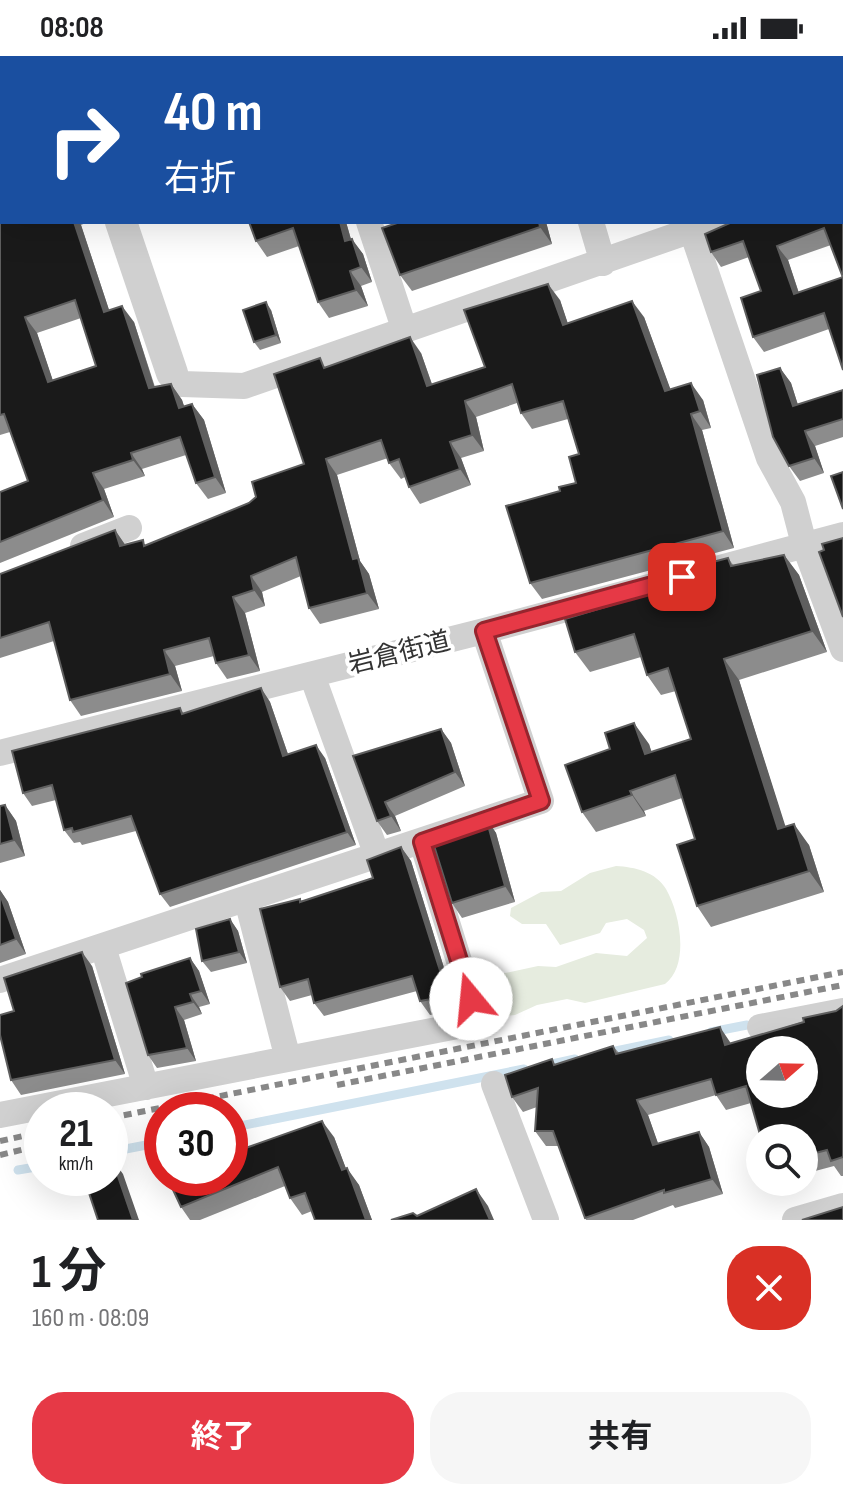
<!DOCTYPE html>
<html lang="ja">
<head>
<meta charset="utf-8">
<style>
  :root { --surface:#fff; --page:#f6f6f6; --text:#202124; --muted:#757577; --accent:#e63946 }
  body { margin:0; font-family:"Sofia Sans Condensed","Noto Sans JP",sans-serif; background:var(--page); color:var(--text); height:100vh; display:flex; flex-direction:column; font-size:30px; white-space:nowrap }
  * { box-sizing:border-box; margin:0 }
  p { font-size:26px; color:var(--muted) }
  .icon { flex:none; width:44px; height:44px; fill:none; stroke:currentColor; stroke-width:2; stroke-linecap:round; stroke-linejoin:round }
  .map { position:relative; height:1164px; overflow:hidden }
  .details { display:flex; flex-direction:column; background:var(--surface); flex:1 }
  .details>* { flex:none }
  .guide { position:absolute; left:0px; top:0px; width:844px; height:168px; box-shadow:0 8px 32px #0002; background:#1a4fa0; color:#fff; overflow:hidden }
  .needle { width:52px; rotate:70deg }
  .controls { position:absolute; left:746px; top:980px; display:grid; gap:16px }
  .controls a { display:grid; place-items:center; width:72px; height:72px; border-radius:50%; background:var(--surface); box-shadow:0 8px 32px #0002; font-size:40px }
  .speed { position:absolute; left:24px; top:1036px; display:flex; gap:16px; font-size:40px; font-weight:700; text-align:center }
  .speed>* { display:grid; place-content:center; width:104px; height:104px; border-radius:50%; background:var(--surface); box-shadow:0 8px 32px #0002; line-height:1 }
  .speed small { font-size:20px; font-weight:400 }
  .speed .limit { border:12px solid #d22; background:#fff; color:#111 }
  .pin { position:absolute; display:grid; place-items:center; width:68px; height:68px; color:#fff; margin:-34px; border-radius:16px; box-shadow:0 4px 12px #0006 }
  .me { position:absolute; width:88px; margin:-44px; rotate:343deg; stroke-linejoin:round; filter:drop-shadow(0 0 6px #0008) }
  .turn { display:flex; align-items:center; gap:28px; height:168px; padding:0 32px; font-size:36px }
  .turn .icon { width:104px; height:104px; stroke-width:2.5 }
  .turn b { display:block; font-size:56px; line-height:68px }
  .round { display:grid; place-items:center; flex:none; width:84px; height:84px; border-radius:32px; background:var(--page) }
  .overview { display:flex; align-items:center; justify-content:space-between; height:136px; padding:0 32px }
  h1 { font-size:48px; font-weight:700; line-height:60px }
  .cta { display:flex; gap:16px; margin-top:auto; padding:16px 32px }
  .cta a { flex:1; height:92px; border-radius:32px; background:var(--accent); color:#fff; font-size:32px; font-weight:700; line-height:92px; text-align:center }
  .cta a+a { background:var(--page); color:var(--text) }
  .status { display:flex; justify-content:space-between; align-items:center; height:56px; padding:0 40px; background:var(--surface); direction:ltr }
  .status svg { height:22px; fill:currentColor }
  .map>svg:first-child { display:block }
  .green { fill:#e6ecdf }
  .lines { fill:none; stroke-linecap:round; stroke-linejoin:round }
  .stream { stroke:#cfe2ee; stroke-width:9 }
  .minor { stroke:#d0d0d0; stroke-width:26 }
  .tertiary { stroke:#d0d0d0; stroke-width:32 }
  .rail { stroke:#888; stroke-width:6; stroke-dasharray:8 6; stroke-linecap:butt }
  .wall { fill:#8c8c8c; fill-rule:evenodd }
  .shaded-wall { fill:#5f5f5f }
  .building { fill:#1a1a1a; stroke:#5f5f5f; stroke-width:2; fill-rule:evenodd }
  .route-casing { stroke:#96252e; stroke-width:20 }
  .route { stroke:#e63946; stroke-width:14 }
  .labels { text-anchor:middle; stroke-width:8; stroke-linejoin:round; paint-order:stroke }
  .street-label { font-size:26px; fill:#333; stroke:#fff }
</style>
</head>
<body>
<div class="status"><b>08:08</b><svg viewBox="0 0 49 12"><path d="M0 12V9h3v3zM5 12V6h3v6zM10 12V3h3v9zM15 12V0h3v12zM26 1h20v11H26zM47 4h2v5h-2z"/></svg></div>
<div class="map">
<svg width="843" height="1164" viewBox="0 0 843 1164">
  <rect width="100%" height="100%" fill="#fff"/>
  <path class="green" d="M616,810C635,811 656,816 666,833C680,857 690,909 665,928L585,947L567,943L537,949L515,959L496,961L486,956L480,932L496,919L538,910L556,911L596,897L627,900L647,882L644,874L627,863L606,867L600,877L560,889L546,868H522L510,860L511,852L541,836L561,835L590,817Z"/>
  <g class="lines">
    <path class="stream" d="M711,976L747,969
      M606,997L669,984
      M543,1010L575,1003
      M230,1072L524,1013
      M110,1096L162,1086
      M18,1114L42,1110"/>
    <path class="minor" d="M314,0V2
      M544,0L545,2
      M778,0L779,2
      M0,109H2
      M842,118L843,117
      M369,166L405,275
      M591,166L603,207
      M692,175L769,402L793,446L804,488L843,593
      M172,317L182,328L244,330L715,166
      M83,490L129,472
      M312,619L378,802
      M0,697L484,575L843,479
      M247,844L288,1003
      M103,891L146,1031
      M0,924L541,745L484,575
      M760,971L843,955
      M494,1028L546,1164
      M0,1059L478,966L422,786
      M795,1164L843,1150"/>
    <path class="tertiary" d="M65,0L66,2
      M121,166L172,317"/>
    <path class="rail" d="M337,1029L843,929
      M110,1062L843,916
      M0,1085L42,1076
      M0,1099L42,1089"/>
  </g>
  <path class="wall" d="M0,0H8V2H2V81L0,82Z
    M79,0H178L172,2H79Z
    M359,0H492L485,2H359Z
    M0,110L2,166H88L81,169L109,254L134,266L155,331L171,328L182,344L184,350L192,348L204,364L226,437L208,443L196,427L186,399L142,413L145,420L104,433L114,461L0,507V436L28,425L10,376L0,379ZM81,262L96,310L53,325L37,277Z
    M843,118V220L831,189L788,204L799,237L843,221L829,273L764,296L753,281L761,235L749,201L721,211L711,196L705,178L842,166Z
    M249,166H346L351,183L363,198L372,226L361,230L368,250L329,262L318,246L299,190L267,201L256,185Z
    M546,166L552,188L412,235L400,219Z
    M560,244L568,268L644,261L670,333L703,344L711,372L702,374L734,492L542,543L530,527L560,435L576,427L579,398L568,363L532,373L521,357L517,347L476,361L484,395L461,402L471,429L420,448L409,431L405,421L401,423L389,407L388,402L337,419L360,505L369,518L379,553L320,568L309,552L301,520L262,536L265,550L245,557L260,615L227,623L216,607L214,600L175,610L182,635L81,660L70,644L54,585L0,602V518L115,474L125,489H146L249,447L304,408L327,311L421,297L432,328L485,311Z
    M271,254L281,287L260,294L254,286Z
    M780,312L791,327L798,349L843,334V381L815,390L824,417L800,425L789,410Z
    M784,499L799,519L827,596L739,624L785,771L809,789L824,836L711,871L697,850L695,783L682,742L644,755L646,760L596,776L582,756L649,688L651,696L691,683L676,635L661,639L647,619L641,601L590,616L575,596L668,532L728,502L734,510Z
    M261,632L270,646L288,698L325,702L356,789L170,851L160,838L136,775L82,789L80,786L74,787L64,774L56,744L32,750L23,737L180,652L184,658Z
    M441,673L451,687L465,730L395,760L401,775L387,779L377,765L353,700Z
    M5,749L16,765L25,800L0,807V750Z
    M486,762L496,777L515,846L462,862L452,847Z
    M401,791L411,805L457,954L430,959L420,945L417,935L324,960L314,947L312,939L290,945L280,931L300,843L302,845L373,822Z
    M0,834L8,846L26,898L0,907Z
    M230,863L238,875L247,907L211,916L202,905Z
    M190,902L199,915L210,948L199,951L202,958L184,964L196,1005L157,1012L148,999Z
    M92,910L125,1018L21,1039L11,1024L14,955Z
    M843,950V1120H841L834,1110L804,1118V1082L751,1047L726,1054L716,1039L648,1059L658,1088L699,1076L709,1091L723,1138L675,1152L673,1149L633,1164H586L559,1090H546L535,1075L537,1051L523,1056L512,1041L613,990L619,997L730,986L731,988L836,955Z
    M334,1081L346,1113L359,1129L372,1164H315L312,1155L302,1159L290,1142L285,1130L200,1164H190L181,1151L241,1093Z"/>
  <path class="shaded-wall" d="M74,166H79L81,169L115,272L104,256Z
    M340,166H346L356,201L345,185Z
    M539,166H546L552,188L540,171Z
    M352,183L363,198L372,226L361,211Z
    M777,190L788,204L804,253L794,238Z
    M350,215L361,230L368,250L356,234Z
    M548,228L560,244L574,286L563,269Z
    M632,245L644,261L677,351L665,335Z
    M266,246L271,254L281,287L276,279Z
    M122,250L134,266L160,349L149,332Z
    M25,261L37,277L59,343L48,326Z
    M410,281L421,297L438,346L427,330Z
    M780,312L791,327L803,365L793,350Z
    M691,327L703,344L711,372L700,355Z
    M171,328L182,344L190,368L179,352Z
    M465,345L476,361L484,395L472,379Z
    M192,348L204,364L226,437L215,421Z
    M691,358L702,374L734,492L723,475Z
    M805,375L815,390L824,417L814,402Z
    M450,386L461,402L471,429L460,413Z
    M131,397L142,413L145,420L133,404Z
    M326,403L337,419L360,505L369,518L379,553L367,537L353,503Z
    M93,417L104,433L114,461L103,444Z
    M115,474L126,490H120Z
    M784,499L799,519L827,596L812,575Z
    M251,520L262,536L265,550L254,534Z
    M233,541L245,557L260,615L249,599Z
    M164,594L175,610L182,635L170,618Z
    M724,603L739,624L793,794L778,773Z
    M261,632L270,646L293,713L283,700Z
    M634,667L649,688L659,718L645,698Z
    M441,673L451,687L465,730L455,716Z
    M316,689L325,702L356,789L347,776Z
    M630,735L644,755L646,760L632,739Z
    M385,746L395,760L401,775L391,760Z
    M5,749L16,765L25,800L14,784Z
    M486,762L496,777L515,846L505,830Z
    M794,768L809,789L824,836L809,815Z
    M401,791L411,805L457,954L448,940Z
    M0,834L8,846L26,898L16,883L0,838Z
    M230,863L238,875L247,907L239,896Z
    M82,896L92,910L125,1018L115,1004Z
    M190,902L199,915L210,948L201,935Z
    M190,938L199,951L202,958L193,946Z
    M175,951L184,964L196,1005L187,992Z
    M720,971L730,986L736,1005L725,989Z
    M637,1044L648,1059L664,1104L653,1089Z
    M322,1065L334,1081L353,1131L342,1114Z
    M699,1076L709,1091L723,1138L712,1123Z
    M112,1103L123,1118L139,1164H133Z
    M347,1112L359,1129L372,1164H366Z
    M476,1133L488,1150L494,1164H490Z"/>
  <path class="building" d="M0,0L2,2V61L0,62Z
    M79,0H93L87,2H79Z
    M205,0H256L257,2H206Z
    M359,0H425L418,2H359Z
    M818,0H843V60H842V2H818Z
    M2,109V166H74L104,256L122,250L149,332L171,328L179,352L192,348L215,421L196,427L180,381L131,397L133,404L93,417L103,444L0,486V436L28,425L4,358L0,359V110ZM75,244L96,310L48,326L25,261Z
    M843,118V218L842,219L824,172L777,190L794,238L843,221V314L824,257L753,281L741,242L761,235L743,185L711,196L705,178L732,166H842Z
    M249,166H340L345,185L352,183L361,211L350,215L356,234L318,246L293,172L256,185Z
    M400,166H539L540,171L400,219L382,172Z
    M548,228L563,269L632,245L665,335L691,327L700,355L691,358L723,475L530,527L506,450L560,435L559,431L576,427L569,401L579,398L563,345L521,357L512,328L465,345L472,379L450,386L460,413L409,431L399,403L389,407L381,384L326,403L353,503L358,502L367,537L309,552L296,501L251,520L254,534L233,541L249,599L216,607L209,582L164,594L170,618L70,644L49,566L0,582V518L115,474L120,490L143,484L144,490L249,447L256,441L252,426L304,408L274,318L320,302L324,312L410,281L427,330L485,311L464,254Z
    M266,246L276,279L254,286L243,254Z
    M780,312L793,350L843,334V363L805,375L814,402L789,410L773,381L757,319Z
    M843,416V453L831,420Z
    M843,482V561L819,496L824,494L822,488Z
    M784,499L812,575L724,603L778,773L794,768L809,815L697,850L677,789L695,783L675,719L630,735L632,739L582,756L565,709L610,693L605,677L634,667L645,698L691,683L668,612L647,619L634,578L575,596L565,563L668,532L664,519L728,502L731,510Z
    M261,632L283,700L316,689L347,776L160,838L131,760L73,776L72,772L64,774L52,729L23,737L12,695L180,652L182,658Z
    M441,673L455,716L385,746L391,760L377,765L353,700Z
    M5,749L14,784L0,788V750Z
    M486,762L505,830L452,847L431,780Z
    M401,791L448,940L420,945L412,920L314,947L308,923L280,931L260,853L300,843V846L373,822L367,804Z
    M0,838L16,883L0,889Z
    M230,863L239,896L202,905L196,873Z
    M82,896L115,1004L11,1024L0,979V959L14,955L4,922Z
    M190,902L201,935L190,938L193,946L175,951L187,992L148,999L126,927L142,921L141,918Z
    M843,950V1101L831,1105L827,1094L804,1100V1082H761L746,1030L716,1039L711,1023L637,1044L653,1089L699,1076L712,1123L664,1137V1134L585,1162L553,1075H535L538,1032L512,1041L505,1019L552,1003L554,1009L613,990L616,998L720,971L725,989L804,966L803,962L836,955ZM760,994H804V1038H760Z
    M322,1065L342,1114L347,1112L366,1164H315L305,1137L290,1142L278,1111L181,1151L168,1123L171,1122H230V1078L240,1094Z
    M112,1103L133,1164H98L84,1122H110V1104Z
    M476,1133L490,1164H391L413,1157L417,1160Z
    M843,1151V1164H802Z"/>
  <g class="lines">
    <defs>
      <path id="route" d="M471,943L422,786L541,745L484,575L682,521"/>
    </defs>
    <use href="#route" class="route-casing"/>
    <use href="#route" class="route"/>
  </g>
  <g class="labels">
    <g class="street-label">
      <text transform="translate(399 596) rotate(-14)" y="9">岩倉街道</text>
    </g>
  </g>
</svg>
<div class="controls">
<a><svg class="needle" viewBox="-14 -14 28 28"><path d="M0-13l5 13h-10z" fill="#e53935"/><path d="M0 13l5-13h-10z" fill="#757577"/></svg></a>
<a><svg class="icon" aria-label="search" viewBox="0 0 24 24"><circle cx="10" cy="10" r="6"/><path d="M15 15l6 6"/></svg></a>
</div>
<div class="speed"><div>21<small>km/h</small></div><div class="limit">30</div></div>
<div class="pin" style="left:682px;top:521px;background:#d93025"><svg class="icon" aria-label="arrive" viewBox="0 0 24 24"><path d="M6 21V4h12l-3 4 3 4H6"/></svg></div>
<svg class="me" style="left:471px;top:943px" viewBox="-20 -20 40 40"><circle r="19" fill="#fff"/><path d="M0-13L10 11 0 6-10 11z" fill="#e63946"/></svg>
<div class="guide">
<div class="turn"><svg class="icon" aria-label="right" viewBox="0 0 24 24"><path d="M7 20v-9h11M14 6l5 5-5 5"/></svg><div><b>40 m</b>右折</div></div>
</div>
</div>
<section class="details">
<div class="overview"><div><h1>1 分</h1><p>160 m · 08:09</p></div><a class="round" style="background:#d93025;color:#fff"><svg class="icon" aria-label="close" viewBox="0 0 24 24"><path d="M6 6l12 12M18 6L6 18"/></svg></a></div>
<div class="cta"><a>終了</a><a>共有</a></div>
</section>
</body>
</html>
